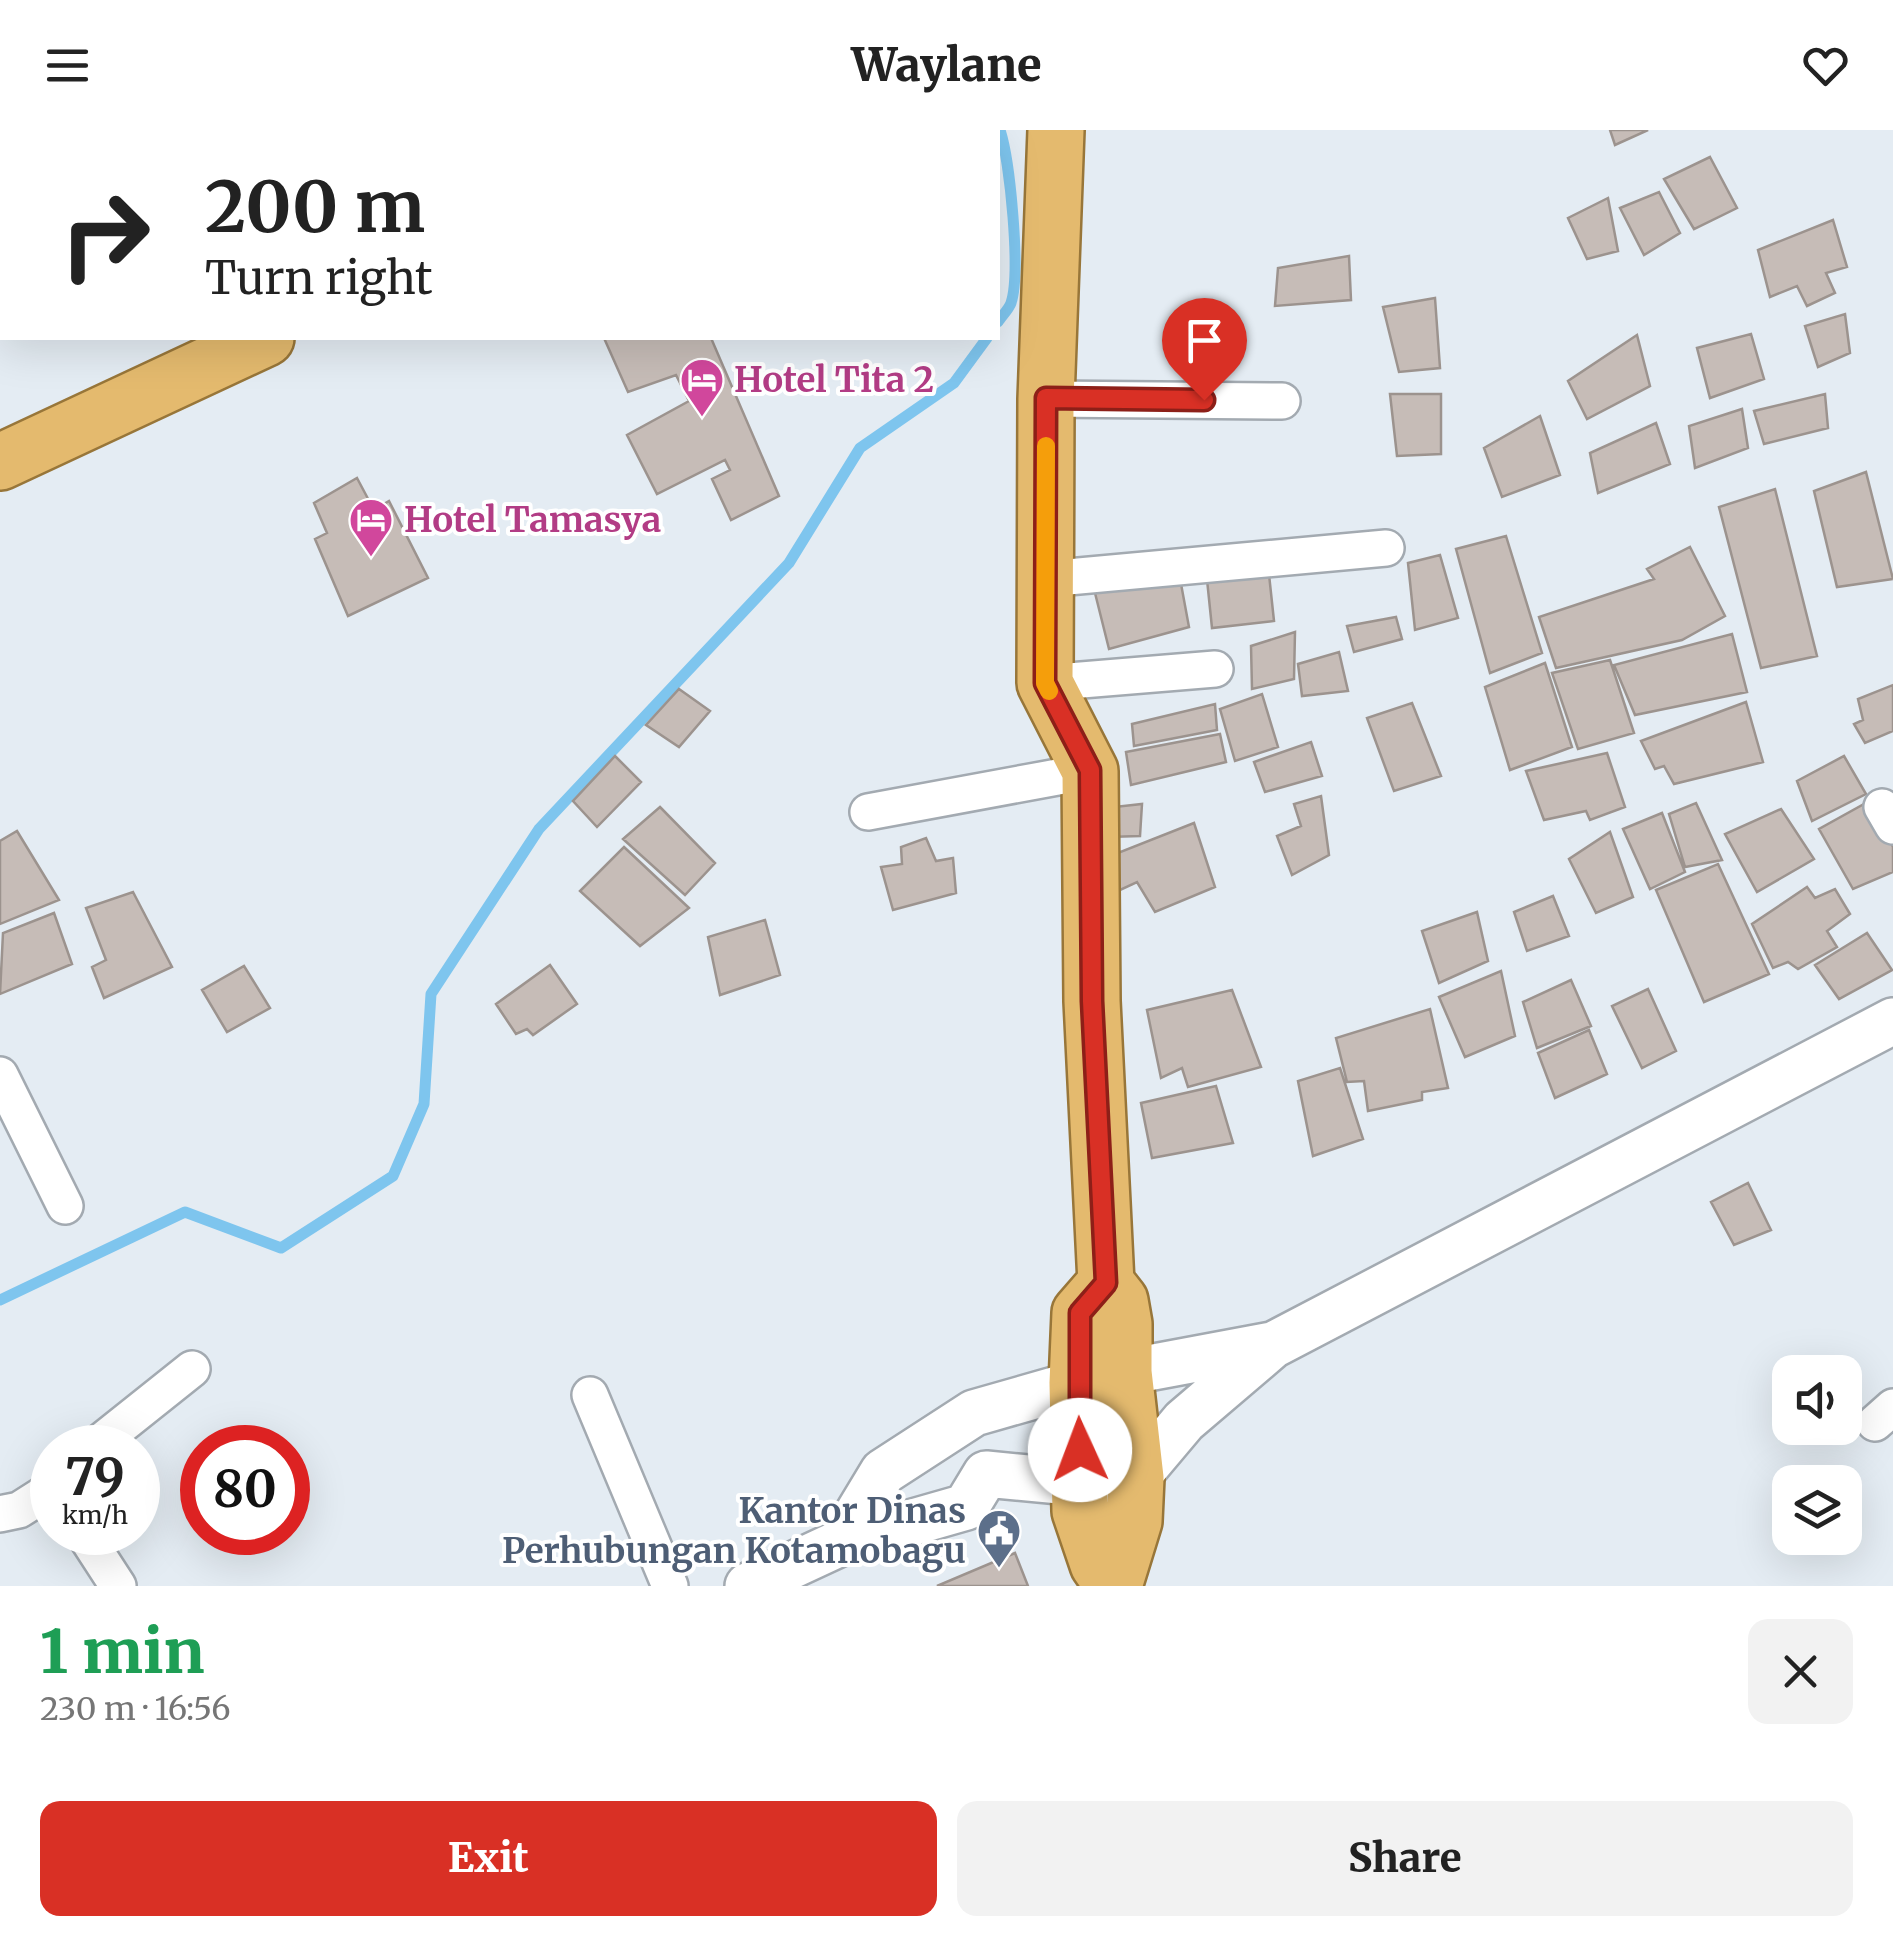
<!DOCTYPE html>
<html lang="en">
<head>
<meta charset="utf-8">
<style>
  :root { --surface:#fff; --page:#f2f2f2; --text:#222; --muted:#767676; --accent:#d93025 }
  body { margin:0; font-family:Merriweather,serif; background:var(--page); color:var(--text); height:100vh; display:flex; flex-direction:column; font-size:38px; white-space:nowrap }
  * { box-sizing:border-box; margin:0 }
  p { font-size:32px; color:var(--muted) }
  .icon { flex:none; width:55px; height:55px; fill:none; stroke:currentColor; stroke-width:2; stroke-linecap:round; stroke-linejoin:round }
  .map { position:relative; height:1456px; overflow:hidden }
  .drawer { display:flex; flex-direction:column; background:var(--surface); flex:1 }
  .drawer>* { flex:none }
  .top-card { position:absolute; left:0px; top:0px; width:1000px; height:210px; box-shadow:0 10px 40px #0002; background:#fff; color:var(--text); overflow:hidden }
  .buttons { position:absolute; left:1772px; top:1225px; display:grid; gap:20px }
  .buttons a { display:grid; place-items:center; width:90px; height:90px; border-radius:20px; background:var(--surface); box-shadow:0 10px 40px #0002; font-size:50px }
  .speed { position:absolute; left:30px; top:1295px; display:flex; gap:20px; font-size:50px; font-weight:700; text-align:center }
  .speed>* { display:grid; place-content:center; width:130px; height:130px; border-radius:50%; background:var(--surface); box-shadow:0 10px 40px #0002; line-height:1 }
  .speed small { font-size:25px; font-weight:400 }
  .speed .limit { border:15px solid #d22; background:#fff; color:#111 }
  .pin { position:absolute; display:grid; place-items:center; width:85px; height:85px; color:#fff; margin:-102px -42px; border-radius:50% 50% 50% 0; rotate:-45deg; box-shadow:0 0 10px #0007 }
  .pin .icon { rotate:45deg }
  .me { position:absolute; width:110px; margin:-55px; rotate:358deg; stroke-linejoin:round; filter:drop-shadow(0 0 8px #0008) }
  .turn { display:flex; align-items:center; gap:35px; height:210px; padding:0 40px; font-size:45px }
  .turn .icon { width:130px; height:130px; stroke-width:2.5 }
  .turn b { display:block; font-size:70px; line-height:85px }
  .round { display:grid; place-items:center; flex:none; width:105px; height:105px; border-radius:20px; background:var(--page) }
  .summary { display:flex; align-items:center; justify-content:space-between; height:170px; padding:0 40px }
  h1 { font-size:60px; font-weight:800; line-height:75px; color:#1e9e55 }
  .cta { display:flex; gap:20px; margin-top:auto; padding:20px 40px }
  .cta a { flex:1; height:115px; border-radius:20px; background:var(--accent); color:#fff; font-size:40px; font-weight:800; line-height:115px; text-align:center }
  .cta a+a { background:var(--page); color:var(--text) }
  header { display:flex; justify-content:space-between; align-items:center; height:130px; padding:0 40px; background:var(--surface); font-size:45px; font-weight:800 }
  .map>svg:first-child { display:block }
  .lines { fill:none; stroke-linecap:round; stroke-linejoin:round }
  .stream { stroke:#7ec5ee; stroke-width:11 }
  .building { fill:#c6bcb7; stroke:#9c938e; stroke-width:2.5 }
  .minor-casing { stroke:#a3aab1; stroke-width:40 }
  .tertiary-casing { stroke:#a3aab1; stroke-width:50 }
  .trunk-casing { stroke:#987639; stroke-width:60 }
  .minor { stroke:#fff; stroke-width:35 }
  .tertiary { stroke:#fff; stroke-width:45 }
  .trunk { stroke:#e4ba6e; stroke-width:55 }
  .route-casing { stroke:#8d1f18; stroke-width:25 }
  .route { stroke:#d93025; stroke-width:18 }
  .slow { stroke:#f59e0b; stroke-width:18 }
  .labels { text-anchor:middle; stroke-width:8; stroke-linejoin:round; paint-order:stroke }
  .hotel-label { font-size:35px; font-weight:bold; fill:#b23c85; stroke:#fff; text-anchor:start }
  .service-label { font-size:35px; font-weight:bold; fill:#4e5e75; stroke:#fff; text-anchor:end }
</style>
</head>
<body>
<header><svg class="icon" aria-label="menu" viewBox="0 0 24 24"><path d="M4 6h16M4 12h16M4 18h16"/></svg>Waylane<svg class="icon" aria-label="heart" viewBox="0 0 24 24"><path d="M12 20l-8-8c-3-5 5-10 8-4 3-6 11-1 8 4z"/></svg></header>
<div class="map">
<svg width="1893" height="1456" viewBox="0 0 1893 1456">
  <rect width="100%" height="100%" fill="#e4ecf3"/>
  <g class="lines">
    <path class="stream" d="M998,192C1001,187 1009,179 1011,173C1021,143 1010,31 1000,0
      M0,1170L185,1082L281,1118L393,1046L424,974L431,864L539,699L789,433L860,318L954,253L987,208"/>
  </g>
  <path class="building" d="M1610,0H1648L1615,15Z
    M1710,27L1737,78L1694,99L1664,49Z
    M1659,62L1680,103L1644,125L1620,78Z
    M1608,68L1618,121L1587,129L1568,88Z
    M1833,90L1847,137L1826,143L1835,163L1807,176L1797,156L1770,167L1758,120Z
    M1349,126L1351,170L1275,176L1278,138Z
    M1435,168L1440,238L1399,242L1383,177Z
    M1845,184L1850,223L1818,237L1805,196Z
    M1751,204L1764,249L1710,268L1697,218Z
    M1637,205L1650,256L1587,289L1568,251Z
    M604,208H711L779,366L731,390L712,349L730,340L725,330L657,364L627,305L689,271L676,245L628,262Z
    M1390,264H1441V324L1397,326Z
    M1825,264L1828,298L1764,314L1754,281Z
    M1742,279L1748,318L1695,338L1689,296Z
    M1540,286L1560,345L1502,367L1484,318Z
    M1656,293L1670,334L1598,363L1590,323Z
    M1866,342L1893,449L1837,457L1814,361Z
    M357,348L374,380L389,371L428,448L348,486L315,409L327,403L314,373Z
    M1775,359L1817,526L1761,538L1719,377Z
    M1506,406L1542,523L1490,543L1456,419Z
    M1690,417L1725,486L1682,510L1556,538L1539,487L1654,449L1647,439Z
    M1440,425L1458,488L1415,500L1408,433Z
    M1268,435L1274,491L1212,498L1206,440Z
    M1179,443L1189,497L1109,519L1095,463Z
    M1396,487L1402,509L1354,522L1347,496Z
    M1295,502L1294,549L1252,559L1251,516Z
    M1732,504L1747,562L1635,585L1614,535Z
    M1339,522L1348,561L1302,566L1298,534Z
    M1610,530L1634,603L1578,619L1552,543Z
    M1545,533L1572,617L1510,640L1485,557Z
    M1893,555V601L1865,613L1854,594L1863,590L1858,569Z
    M679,559L710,581L679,617L646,595Z
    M1262,564L1278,617L1235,631L1220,579Z
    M1746,572L1763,632L1674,654L1664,636L1655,639L1641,611Z
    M1412,573L1441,646L1394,661L1367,588Z
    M1215,574L1217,600L1134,616L1132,594Z
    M1220,604L1226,632L1131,655L1126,622Z
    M1311,612L1322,646L1265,662L1254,632Z
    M1607,623L1625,677L1590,690L1586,681L1544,690L1526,641Z
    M615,626L641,652L597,697L573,671Z
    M1844,626L1866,664L1812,691L1797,651Z
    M1321,666L1329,725L1292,745L1277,706L1301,696L1294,674Z
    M1873,669L1893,717V742L1853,759L1819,699Z
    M1696,673L1722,730L1685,737L1669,684Z
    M1142,674L1140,706L1107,707L1105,678Z
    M660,677L715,733L685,765L623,709Z
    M1781,679L1814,729L1757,762L1725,704Z
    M1662,683L1685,742L1650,759L1623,699Z
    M1194,693L1215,757L1155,782L1137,752L1107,766L1105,728Z
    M17,701L59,770L0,794V711Z
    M1610,702L1633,767L1596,783L1569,729Z
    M926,708L936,731L953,728L956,763L893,780L881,737L902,734L901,717Z
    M624,717L689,778L640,816L580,761Z
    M1718,734L1769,844L1704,872L1656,760Z
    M1807,757L1815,768L1835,759L1850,784L1827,801L1837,817L1798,839L1788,832L1773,838L1752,794Z
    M133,762L172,837L104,868L92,837L106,830L86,778Z
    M1553,766L1569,806L1527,821L1514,782Z
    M1477,782L1488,831L1439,853L1422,801Z
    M54,783L72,834L0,864L3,803Z
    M765,790L780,845L720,865L708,807Z
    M1867,803L1892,840L1839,869L1815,835Z
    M550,835L577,874L533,905L527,899L516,904L496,874Z
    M244,836L270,878L227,902L202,860Z
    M1501,841L1515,906L1465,927L1439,867Z
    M1571,850L1591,896L1537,918L1523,872Z
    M1648,859L1676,921L1642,938L1612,876Z
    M1232,860L1261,937L1188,957L1182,938L1161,948L1147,880Z
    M1430,879L1448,958L1422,962V970L1368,981L1364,951L1347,952L1336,908Z
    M1589,900L1607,944L1555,968L1538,923Z
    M1340,938L1363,1009L1313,1026L1298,951Z
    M1216,956L1233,1013L1152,1028L1141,973Z
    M1748,1053L1771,1100L1734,1115L1711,1072Z
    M1015,1423L1028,1456H937Z"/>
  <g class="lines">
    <defs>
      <path id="minor" d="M691,0L692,2
        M353,2V0
        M0,19H2
        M1046,269L1282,271
        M1046,449L1386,418
        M1045,553L1215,539
        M1882,677L1893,696
        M868,682L1090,641
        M0,945L65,1076
        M590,1265L670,1456
        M1875,1293L1893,1277
        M93,1318L192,1239
        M0,1384L19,1380L52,1359
        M83,1402L118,1456"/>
      <path id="tertiary" d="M840,1413L883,1342L974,1283L1100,1247L1271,1215
        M748,1456L840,1413L966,1377L986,1344L1081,1353L1136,1348L1184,1291L1273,1215L1893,891"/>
      <path id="trunk" d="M1056,0L1046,269L1045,553L1090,641L1092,871L1106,1153L1120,1171L1124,1194V1242L1136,1348L1134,1391L1114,1456
        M803,2L810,0
        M0,332L266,208
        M1106,1153L1080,1183L1077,1253L1080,1381L1098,1434L1113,1456"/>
    </defs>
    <use href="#minor" class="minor-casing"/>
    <use href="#tertiary" class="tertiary-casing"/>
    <use href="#trunk" class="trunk-casing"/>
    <use href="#minor" class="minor"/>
    <use href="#tertiary" class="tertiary"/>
    <use href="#trunk" class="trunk"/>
  </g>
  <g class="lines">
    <defs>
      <path id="route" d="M1080,1320V1183L1106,1153L1092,871L1090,640L1045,553L1046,268L1204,270"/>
    </defs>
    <use href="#route" class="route-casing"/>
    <use href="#route" class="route"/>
    <path class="slow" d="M1046,316L1045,553L1049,561"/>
  </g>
  <defs>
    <symbol id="hotel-pin" viewBox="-11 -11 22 30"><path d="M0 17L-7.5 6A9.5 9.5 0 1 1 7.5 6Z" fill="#d1479c" stroke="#fff"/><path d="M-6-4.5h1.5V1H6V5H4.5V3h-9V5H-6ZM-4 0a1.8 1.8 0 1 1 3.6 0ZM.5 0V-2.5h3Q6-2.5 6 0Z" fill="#fff"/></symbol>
    <symbol id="civic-pin" viewBox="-11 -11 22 30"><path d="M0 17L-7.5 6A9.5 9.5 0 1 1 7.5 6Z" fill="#5c6f8a" stroke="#fff"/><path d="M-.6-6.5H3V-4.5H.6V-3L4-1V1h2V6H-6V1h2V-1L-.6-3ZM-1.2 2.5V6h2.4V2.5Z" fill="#fff"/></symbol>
  </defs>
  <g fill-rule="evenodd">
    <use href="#hotel-pin" x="677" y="225" width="50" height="68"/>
    <use href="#hotel-pin" x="346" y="365" width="50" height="68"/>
    <use href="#civic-pin" x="974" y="1376" width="50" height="68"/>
  </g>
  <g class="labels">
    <g class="hotel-label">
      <text x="734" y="262">Hotel Tita 2</text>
      <text x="404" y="402">Hotel Tamasya</text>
    </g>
    <g class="service-label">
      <text x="966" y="1393">Kantor Dinas<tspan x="966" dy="40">Perhubungan Kotamobagu</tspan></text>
    </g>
  </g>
</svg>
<div class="buttons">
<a><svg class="icon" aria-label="sound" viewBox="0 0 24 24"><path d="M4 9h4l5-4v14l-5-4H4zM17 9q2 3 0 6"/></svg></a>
<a><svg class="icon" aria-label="layers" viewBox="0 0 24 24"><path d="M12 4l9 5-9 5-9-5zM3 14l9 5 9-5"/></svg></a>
</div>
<div class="speed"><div>79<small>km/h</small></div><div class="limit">80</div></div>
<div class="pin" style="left:1204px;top:270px;background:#d93025"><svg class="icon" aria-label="arrive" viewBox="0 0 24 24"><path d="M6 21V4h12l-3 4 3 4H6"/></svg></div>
<svg class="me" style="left:1080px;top:1320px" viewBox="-20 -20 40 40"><circle r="19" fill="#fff"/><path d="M0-13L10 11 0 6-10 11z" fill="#d93025"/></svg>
<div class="top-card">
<div class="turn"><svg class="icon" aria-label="right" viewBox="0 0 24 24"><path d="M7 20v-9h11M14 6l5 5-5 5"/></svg><div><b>200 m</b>Turn right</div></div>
</div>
</div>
<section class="drawer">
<div class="summary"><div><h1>1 min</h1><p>230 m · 16:56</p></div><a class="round"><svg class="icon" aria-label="close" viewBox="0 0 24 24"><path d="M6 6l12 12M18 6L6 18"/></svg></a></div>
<div class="cta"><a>Exit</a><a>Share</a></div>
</section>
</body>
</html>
